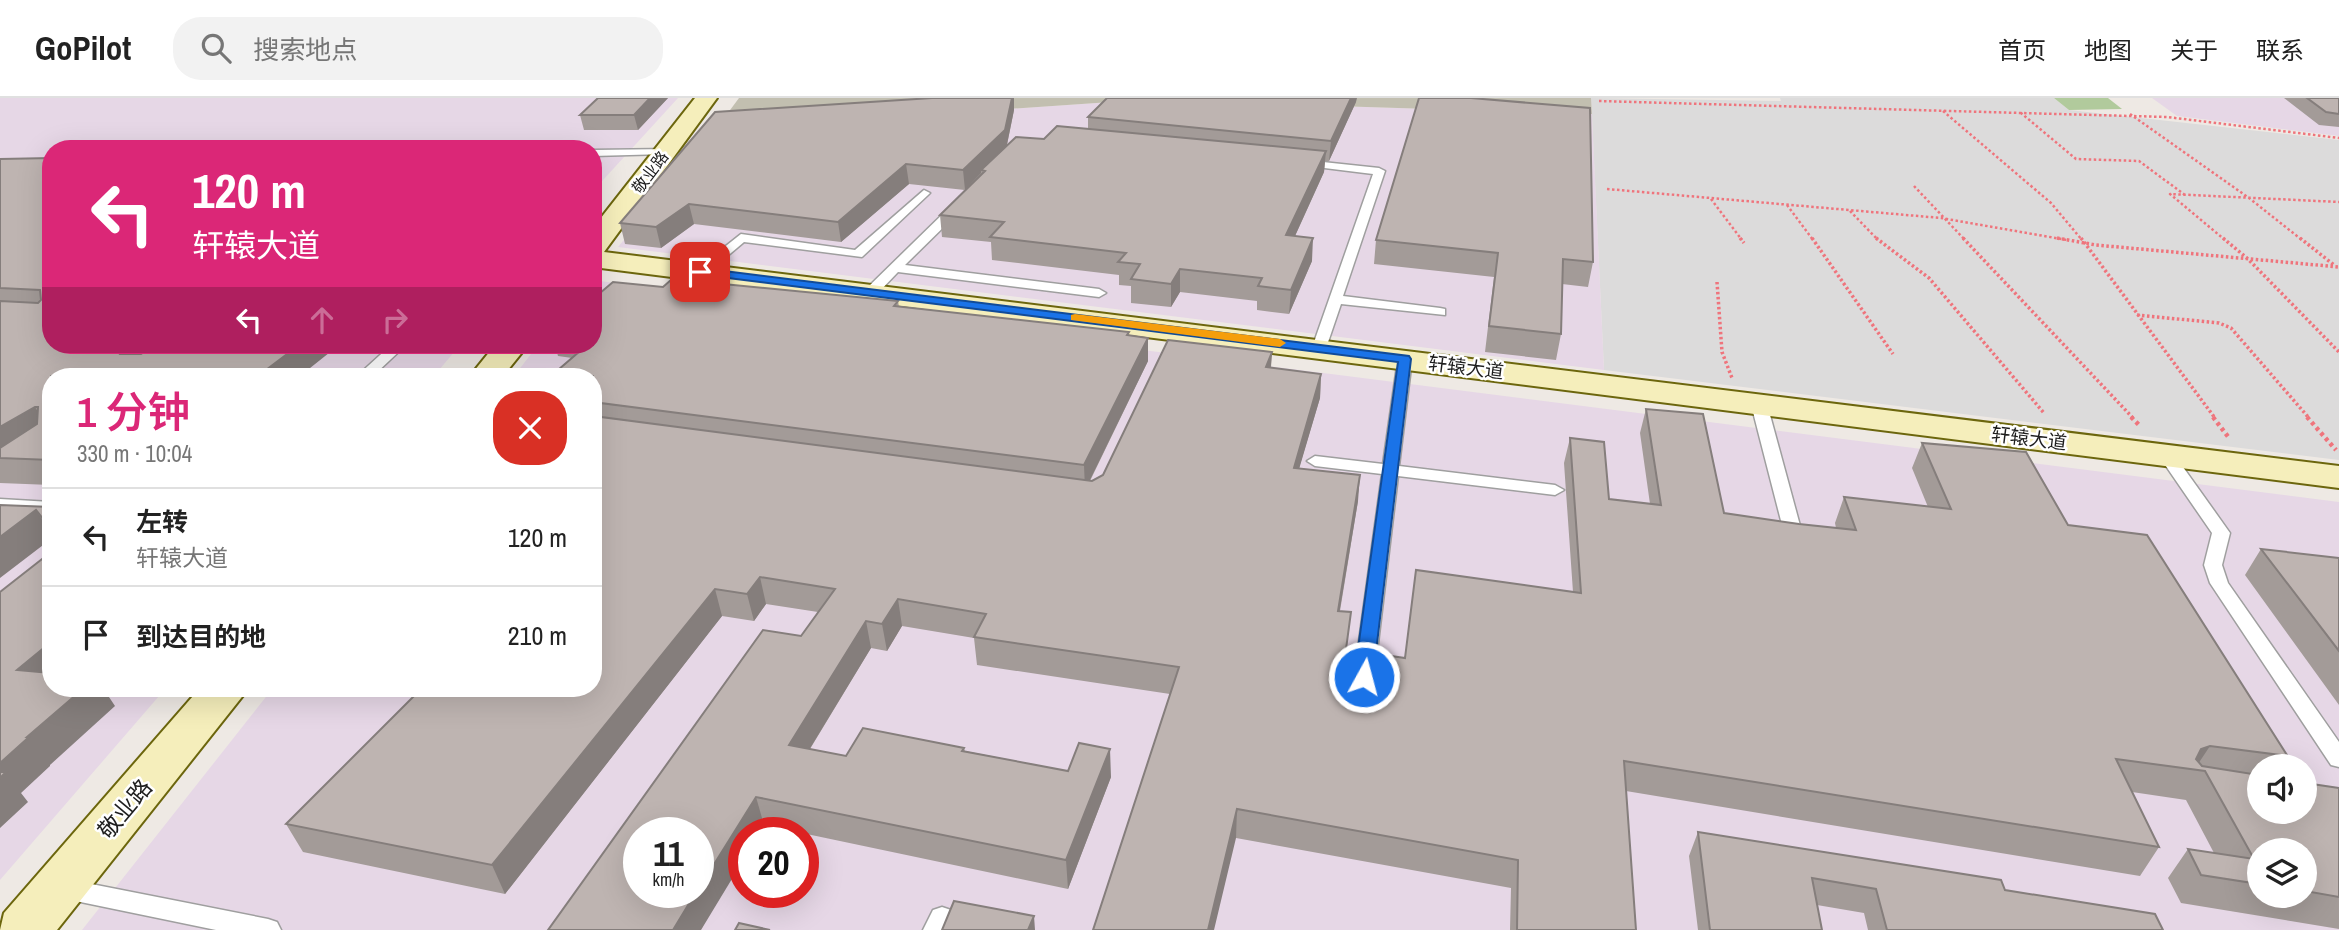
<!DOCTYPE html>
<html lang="zh">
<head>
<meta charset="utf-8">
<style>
  :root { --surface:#fff; --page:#f2f2f2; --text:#222; --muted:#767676; --line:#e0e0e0; --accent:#db2777 }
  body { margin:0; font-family:"Archivo Narrow","Noto Sans SC",sans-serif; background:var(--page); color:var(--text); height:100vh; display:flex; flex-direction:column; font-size:26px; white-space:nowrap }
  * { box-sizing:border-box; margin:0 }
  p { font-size:23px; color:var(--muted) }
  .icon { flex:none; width:38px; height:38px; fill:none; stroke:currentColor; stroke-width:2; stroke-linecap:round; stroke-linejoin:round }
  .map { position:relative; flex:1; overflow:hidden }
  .panel { position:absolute; left:42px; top:270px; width:560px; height:329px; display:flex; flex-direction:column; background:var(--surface); border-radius:28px; box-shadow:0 7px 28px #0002 }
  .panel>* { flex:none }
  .top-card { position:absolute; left:42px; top:42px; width:560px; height:214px; border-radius:28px; box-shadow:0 7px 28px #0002; background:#db2777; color:#fff; overflow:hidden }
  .buttons { position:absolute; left:2247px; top:656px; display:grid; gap:14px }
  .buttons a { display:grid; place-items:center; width:70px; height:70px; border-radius:50%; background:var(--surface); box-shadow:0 7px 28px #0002; font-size:35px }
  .speed { position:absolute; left:623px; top:719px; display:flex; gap:14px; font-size:35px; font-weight:700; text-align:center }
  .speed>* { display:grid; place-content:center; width:91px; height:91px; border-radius:50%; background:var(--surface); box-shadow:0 7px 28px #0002; line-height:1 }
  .speed small { font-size:18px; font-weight:400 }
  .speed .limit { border:10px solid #d22; background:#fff; color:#111 }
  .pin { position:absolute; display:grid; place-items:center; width:60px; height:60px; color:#fff; margin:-30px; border-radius:14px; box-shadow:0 4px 10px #0006 }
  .me { position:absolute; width:77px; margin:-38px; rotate:7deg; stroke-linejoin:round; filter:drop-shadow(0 0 5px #0008) }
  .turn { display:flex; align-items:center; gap:24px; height:147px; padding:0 35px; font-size:32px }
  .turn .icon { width:91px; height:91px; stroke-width:2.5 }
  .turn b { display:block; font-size:49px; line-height:60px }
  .lanes { display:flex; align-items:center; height:66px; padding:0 35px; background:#0003; justify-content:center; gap:35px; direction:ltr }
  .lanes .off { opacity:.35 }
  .round { display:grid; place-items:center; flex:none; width:74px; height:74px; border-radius:28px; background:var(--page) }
  .head { display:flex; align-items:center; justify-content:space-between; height:119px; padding:0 35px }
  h1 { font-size:42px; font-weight:600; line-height:52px; color:var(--accent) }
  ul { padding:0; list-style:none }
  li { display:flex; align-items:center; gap:21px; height:98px; padding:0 35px; border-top:2px solid var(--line) }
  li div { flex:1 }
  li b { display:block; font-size:26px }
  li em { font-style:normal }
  header { display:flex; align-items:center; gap:42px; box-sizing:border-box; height:98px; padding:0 35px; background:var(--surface); border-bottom:2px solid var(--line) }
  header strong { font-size:33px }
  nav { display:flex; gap:38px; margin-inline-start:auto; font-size:24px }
  .search { width:490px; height:63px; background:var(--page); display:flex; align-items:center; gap:18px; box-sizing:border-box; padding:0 24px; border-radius:28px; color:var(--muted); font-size:26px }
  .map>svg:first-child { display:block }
  .residential { fill:#dcdbdb }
  .industrial { fill:#e6d7e6; fill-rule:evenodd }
  .construction { fill:#c2bfb0 }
  .forest { fill:#b1ca9c }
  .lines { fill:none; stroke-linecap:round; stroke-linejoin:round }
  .lane-casing { stroke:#9f9f9f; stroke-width:3 }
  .secondary-casing { stroke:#6c660d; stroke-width:4 }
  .path-far2 { stroke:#ef747c; stroke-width:2.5; stroke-dasharray:2.5 2.5; stroke-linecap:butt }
  .path-far1 { stroke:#ef747c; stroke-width:3.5; stroke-dasharray:2.5 2.5; stroke-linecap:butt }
  .path { stroke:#ef747c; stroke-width:4.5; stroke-dasharray:3.5 3.5; stroke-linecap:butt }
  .lane { fill:#fff; fill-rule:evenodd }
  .secondary { fill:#f5eebb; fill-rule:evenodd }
  .wall { fill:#a39b98; fill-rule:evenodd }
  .shaded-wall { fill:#857e7c }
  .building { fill:#beb4b1; stroke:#857e7c; stroke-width:2 }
  .route { fill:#1a73e8; stroke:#114b97; stroke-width:2 }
  .slow { fill:#f59e0b }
  .labels { text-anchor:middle; stroke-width:5; stroke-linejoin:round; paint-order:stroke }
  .far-street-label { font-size:16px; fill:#1e1e1e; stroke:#fff }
  .street-label { font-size:19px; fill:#1e1e1e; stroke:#fff }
  .near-street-label { font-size:23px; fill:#1e1e1e; stroke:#fff }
</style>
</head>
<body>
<header>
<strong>GoPilot</strong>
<div class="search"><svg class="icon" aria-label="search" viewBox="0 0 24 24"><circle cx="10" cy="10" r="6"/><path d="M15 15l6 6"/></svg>搜索地点</div>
<nav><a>首页</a><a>地图</a><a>关于</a><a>联系</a></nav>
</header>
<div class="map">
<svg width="2339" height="832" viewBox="0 0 2339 832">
  <rect width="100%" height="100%" fill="#eee9e4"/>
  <path class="residential" d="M1591,0L1781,3L1780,0H2054L2069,12L2339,42V362L1604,272Z"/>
  <path class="industrial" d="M0,0H678L593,93V51H51V247H460L434,278H51V590H166L0,782Z
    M2152,0H2309L2339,22V38L2177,18Z
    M1140,2L1592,16L1604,272L618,149L716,31Z
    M600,183L2339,404V832H82L273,590H593V278H514L538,247H593V185ZM2259,668H2305V714H2259ZM639,735H698V794H639ZM744,735H803V794H744ZM2259,752H2305V798H2259Z"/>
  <path class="construction" d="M739,0H1591L1592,16L1140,2L716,31Z"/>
  <path class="forest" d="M2054,0H2108L2122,11L2069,12Z"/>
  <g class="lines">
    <defs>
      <path id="lane" d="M670,51L671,53L666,56L593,58V52Z
        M1304,62L1379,70L1385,73L1343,198L1440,210L1445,211V217L1341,206L1326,250L1324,253H1314L1312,250L1373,76L1300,67V63Z
        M924,92L930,95L928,97L862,159L744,144L705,177L700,178L693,174L741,136L855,152Z
        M956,106L962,110L960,113L905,167L1099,191L1106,195L1099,199L898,174L876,197H866V191L952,107Z
        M391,247H406L373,278H357Z
        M1405,257L1412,261L1399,368L1555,387L1564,392L1555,397L1398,378L1374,579L1371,584H1357L1354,579L1382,376L1315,368L1307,363L1315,358L1383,366L1398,261Z
        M1759,301L1767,306L1805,446L1802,450H1790L1787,446L1751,306Z
        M2167,353L2173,355L2230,435L2222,467L2228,485L2339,644V669L2331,667L2210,485L2204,467L2212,435L2159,358Z
        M0,401L51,404V414L0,411Z
        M66,781L268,821L277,824L281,832H216L66,801L57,798L54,791L57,784Z
        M942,809L951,812L954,819L949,832H923L933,812Z"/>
      <path id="secondary" d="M695,0H717L604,154L2339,368V390L593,169V130Z
        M495,247H528L503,278H470Z
        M200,590H249L57,832H0L4,815Z"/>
    </defs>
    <use href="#lane" class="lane-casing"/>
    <use href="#secondary" class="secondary-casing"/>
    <path class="path-far2" d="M1599,3L2021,15
      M1943,13L2051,105L2082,142
      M2130,16L2249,100L2302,142
      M1914,88L1965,142
      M1607,91L1941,120L2067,142
      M2185,97L2139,63L2076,61L2021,15L2167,19L2339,40
      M1711,101L1742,142
      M1787,107L1813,142
      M1850,113L1878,142
      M2225,142L2170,96L2339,104"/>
    <path class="path-far1" d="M1740,140L1744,145
      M1812,140L1893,256
      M1876,140L1929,180L2044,315
      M1963,140L2133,320
      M2057,140L2096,147L2339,169
      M2081,140L2215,320
      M2223,140L2248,161L2339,254
      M2300,140L2334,167
      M1717,184L1722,254L1732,280
      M2137,217L2219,225L2231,230L2309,320"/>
    <path class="path" d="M2131,319L2139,327
      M2213,319L2229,340
      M2307,319L2336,352"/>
    <use href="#lane" class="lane"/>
    <use href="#secondary" class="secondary"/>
  </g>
  <path class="wall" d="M598,0H668L638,32H584L580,17Z
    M2284,0H2339V29L2319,27Z
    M1356,4L1329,63H1325L1324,74L1295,138L1312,163L1289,216L1257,212V203L1180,194L1171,209L1131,205V188L1119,187V177L992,162L991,144L942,139L940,117L981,75L965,92L909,86L841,144L694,126L661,150L625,146L620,125L1014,12L1007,47L1044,41L1088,31V19Z
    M51,60V387L0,385V61Z
    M1376,142L1593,164L1588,189L1562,186L1561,236L1556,262L1485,254L1494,179L1374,166Z
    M663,189L898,203L899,209L1148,240V263L1090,383L1103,377L1272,254L1271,270L1321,276L1320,300L1299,370L1358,403L1340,513L1347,551L1360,559L1404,560L1573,494L1564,365L1570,340L1609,401L1650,406L1640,335L1646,311L1724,415L1799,426L1836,430L1835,425L1844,399L1928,409L1912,370L1922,345L2068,427L2294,668H2259V714L2339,690V831L2181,805L2168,780L2188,751L2214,755L2186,702L2132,694L2159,749L2140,778L1626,693L1636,832H1510L1511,790L1236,740L1170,596L977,567L974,540L902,528L887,553L871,550L810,651L846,658L964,650L965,653L1068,673L1111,679L1068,791L764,727L759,735H744L701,832L801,538L818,514L766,506L754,523L722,518L505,796L303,754L286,726L593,590V278L572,260L558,258L555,247H593V201ZM2259,752H2305V798H2259Z
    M0,407L51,409V441Z
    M2261,451L2339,460V607L2245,477Z
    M1698,734L2005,792L2163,832H1868L1864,815L1817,807L1822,832H1698L1689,758Z"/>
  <path class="shaded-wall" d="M650,0H668L638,32L634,17Z
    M1012,0H1014V12L1006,51L981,72V75L965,92L963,72Z
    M1351,0H1357L1356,4L1329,63L1331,43Z
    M1326,53L1324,74L1285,160L1286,137Z
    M906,66L909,86L841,144L838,124Z
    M689,106L694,126L661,150L656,129Z
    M1313,140L1312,163L1289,216L1291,192Z
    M1180,171V194L1171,209V186Z
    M1148,240V263L1085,392L1084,367Z
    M128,247H176L133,278L120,256L121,252Z
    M299,247H339L300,278H258Z
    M1272,254L1270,278L1266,269Z
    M1321,276L1320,300L1292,395L1294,370Z
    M35,309L50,334L0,360V329Z
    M1360,377L1358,403L1335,540L1338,513Z
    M36,412L51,436V441L0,480V439Z
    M760,479L766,506L754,523L747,496Z
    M715,491L722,518L505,796L492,767Z
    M898,501L902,528L887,553L882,526Z
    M866,523L871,550L795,675L789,647Z
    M51,544V589L17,572Z
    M84,590H103L115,608L50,667V668L21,695L28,704L0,730V665L27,639Z
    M2210,648L2194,672L2188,671L2201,651Z
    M1110,651L1111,679L1068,791L1066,762Z
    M756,699L764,727L759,735H744V761L701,832H673L696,794H698V792Z
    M1237,711L1236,740L1214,832H1208Z
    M1034,818L1035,832H1028Z"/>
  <path class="building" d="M598,0H650L634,17H580Z
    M932,0H1012L1005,32L963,72L906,66L838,124L689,106L656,129L620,125L715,14Z
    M1107,0H1351L1331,43L1088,19Z
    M1419,0H1471L1590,10L1593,164L1563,161L1561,236L1489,228L1498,155L1376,142Z
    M2307,0H2339V16L2326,14Z
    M1057,28L1326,53L1286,137L1313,140L1291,192L1258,188L1262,180L1180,171L1171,186L1131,181L1140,166L1118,164L1126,155L990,139L1004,124L940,117L985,73L981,72L1016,39L1044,41Z
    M51,60V247H128L121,252L120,256H141L154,247H299L258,278H51V362L0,360V350L37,326L38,309H35L0,329V203L38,205L41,202L40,192L0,190V61Z
    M672,181L898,203L894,208L1129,234L1127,237L1148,240L1084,367L593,304V278H551L587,247H593V242L596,240L593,239V201L613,184L663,189Z
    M1168,242L1272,254L1266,269L1321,276L1294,370L1360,377L1338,513L1351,514L1346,551L1355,552L1360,559H1374L1378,556L1405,560L1416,472L1581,495L1570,340L1604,344L1609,401L1661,407L1646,311L1703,316L1724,415L1799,426L1856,432L1844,399L1951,411L1922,345L2026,354L2068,427L2147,437L2294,668H2281L2280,657L2210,648L2201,651L2196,661L2202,668L2259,677V714H2305V685L2339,690V799L2305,793V752H2259V786L2201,777L2188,751L2254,761L2205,673L2116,661L2159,749L1624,663L1636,832H1517L1518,762L1237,711L1208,832H1093L1179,569L974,539L986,516L898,501L882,526L866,523L789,647L846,658L863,630L964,650L962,653L1068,673L1079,645L1110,651L1066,762L756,699L698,792V735H639V794H696L673,832H548L763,532L801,538L835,491L760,479L747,496L715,491L492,767L286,726L422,590H593V318L1092,383L1103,377Z
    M0,407L51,409V431L36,412L0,439Z
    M2261,451L2339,460V553Z
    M51,454V544L17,572L51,575V590H84L27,639H29L0,665V494Z
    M0,674H6L0,680Z
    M1698,734L2001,782L2005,792L2155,816L2163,832H1887L1876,791L1812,780L1822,832H1710Z
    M954,803L1034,818L1028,832H942Z
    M739,825L770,832H735Z"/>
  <path class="route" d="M700,170L1409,258L1411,261L1373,579L1370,583H1357L1354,579L1398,264L696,176L694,174Z"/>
  <path class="slow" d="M1075,216L1280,241L1286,245L1280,249L1071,222V217Z"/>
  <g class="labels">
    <g class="far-street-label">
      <text transform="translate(650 74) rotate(-53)" y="6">敬业路</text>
    </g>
    <g class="street-label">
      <text transform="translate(1466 269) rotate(7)" y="7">轩辕大道</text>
      <text transform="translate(2029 340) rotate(7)" y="7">轩辕大道</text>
    </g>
    <g class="near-street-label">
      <text transform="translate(125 711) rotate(-50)" y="8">敬业路</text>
    </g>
  </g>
</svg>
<div class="buttons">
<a><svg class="icon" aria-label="sound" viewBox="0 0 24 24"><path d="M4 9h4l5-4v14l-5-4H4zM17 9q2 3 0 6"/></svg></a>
<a><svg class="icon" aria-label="layers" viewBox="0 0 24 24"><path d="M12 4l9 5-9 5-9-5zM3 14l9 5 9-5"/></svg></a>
</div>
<div class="speed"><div>11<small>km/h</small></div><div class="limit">20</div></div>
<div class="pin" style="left:700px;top:174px;background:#d93025"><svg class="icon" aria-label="arrive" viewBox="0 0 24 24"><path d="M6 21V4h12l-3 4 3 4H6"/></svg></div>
<svg class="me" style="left:1364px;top:579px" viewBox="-20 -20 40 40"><circle r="17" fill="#1a73e8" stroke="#fff" stroke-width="3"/><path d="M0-11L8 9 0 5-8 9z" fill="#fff"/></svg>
<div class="top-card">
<div class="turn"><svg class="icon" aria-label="left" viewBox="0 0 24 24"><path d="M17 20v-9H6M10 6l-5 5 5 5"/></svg><div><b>120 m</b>轩辕大道</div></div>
<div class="lanes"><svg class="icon" aria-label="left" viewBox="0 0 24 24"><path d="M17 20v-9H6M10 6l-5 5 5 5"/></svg><svg class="icon off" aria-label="ahead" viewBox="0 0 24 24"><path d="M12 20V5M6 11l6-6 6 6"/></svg><svg class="icon off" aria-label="right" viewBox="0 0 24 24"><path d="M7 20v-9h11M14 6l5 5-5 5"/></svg></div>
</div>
<section class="panel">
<div class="head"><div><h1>1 分钟</h1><p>330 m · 10:04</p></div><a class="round" style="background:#d93025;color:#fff"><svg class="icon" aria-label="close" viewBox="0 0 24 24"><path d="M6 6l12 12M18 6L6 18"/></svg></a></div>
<ul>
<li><svg class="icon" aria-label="left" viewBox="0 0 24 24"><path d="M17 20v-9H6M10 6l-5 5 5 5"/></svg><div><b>左转</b><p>轩辕大道</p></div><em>120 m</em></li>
<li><svg class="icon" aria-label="arrive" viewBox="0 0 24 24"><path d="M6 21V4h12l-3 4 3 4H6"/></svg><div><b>到达目的地</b></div><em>210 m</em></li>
</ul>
</section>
</div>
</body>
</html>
